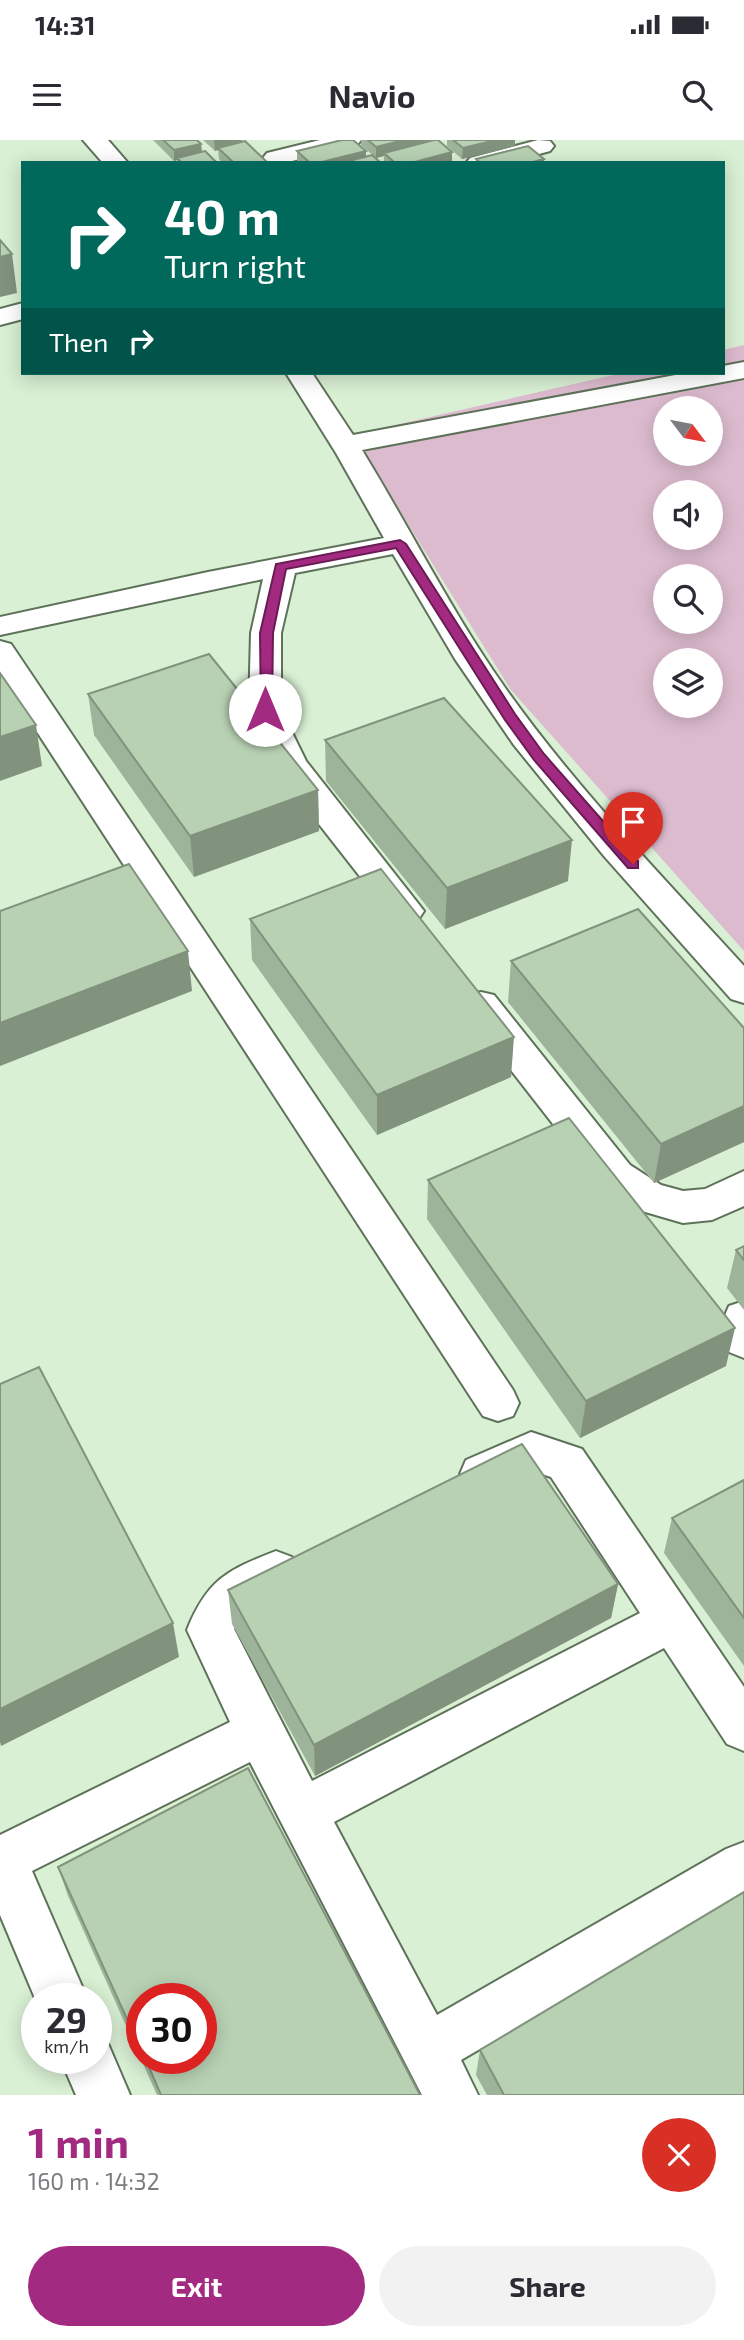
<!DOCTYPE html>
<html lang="en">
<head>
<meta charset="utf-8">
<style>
  :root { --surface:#fff; --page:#f2f2f3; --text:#2b2b33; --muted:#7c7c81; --accent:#a32a81 }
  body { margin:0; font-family:"Exo 2",sans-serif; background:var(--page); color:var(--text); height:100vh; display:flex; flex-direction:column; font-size:26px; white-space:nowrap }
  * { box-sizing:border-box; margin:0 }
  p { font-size:23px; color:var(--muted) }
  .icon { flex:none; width:38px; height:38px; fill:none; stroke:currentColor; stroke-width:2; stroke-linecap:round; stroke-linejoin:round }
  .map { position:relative; height:1955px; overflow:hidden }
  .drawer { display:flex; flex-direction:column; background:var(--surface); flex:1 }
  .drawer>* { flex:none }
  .top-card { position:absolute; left:21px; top:21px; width:704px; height:214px; border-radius:0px; box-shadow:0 4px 18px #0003; background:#00695c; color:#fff; overflow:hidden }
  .needle { width:46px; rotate:122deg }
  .buttons { position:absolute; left:653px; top:256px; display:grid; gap:14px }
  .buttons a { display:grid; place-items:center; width:70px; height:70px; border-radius:50%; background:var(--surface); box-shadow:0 4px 18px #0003; font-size:35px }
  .speed { position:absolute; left:21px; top:1843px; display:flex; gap:14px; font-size:35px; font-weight:700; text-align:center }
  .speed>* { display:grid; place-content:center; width:91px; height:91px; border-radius:50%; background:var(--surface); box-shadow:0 4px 18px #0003; line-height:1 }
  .speed small { font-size:18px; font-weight:400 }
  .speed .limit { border:10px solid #d22; background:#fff; color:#111 }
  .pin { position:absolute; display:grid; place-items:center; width:60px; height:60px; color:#fff; margin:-72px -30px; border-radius:50% 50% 50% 0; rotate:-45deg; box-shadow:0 0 7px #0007 }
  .pin .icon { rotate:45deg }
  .me { position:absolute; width:77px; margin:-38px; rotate:0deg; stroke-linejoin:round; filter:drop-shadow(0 0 5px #0008) }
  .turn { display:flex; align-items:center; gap:24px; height:147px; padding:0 28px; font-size:32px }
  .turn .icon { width:91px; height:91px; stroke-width:2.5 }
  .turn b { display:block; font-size:49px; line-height:60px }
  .then { display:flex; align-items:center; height:66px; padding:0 28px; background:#0003; gap:14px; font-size:26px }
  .round { display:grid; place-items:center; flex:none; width:74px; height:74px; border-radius:37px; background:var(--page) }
  .headline { display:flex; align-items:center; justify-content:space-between; height:119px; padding:0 28px }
  h1 { font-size:42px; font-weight:700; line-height:52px; color:var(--accent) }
  .button { display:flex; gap:14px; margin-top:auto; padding:14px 28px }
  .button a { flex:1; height:80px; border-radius:42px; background:var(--accent); color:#fff; font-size:28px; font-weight:700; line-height:80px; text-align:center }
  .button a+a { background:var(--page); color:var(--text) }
  .status { display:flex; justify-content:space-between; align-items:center; height:49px; padding:0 35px; background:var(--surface); direction:ltr }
  .status svg { height:19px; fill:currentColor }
  header { display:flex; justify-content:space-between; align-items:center; height:91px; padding:0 28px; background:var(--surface); font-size:32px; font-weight:700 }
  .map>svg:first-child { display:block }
  .green { fill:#ddbbcf; fill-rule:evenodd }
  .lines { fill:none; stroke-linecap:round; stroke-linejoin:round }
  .minor-casing { stroke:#5e725a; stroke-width:4 }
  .minor { fill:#fff; fill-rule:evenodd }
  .wall { fill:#9eb49a; fill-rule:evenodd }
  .shaded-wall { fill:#81927d }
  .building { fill:#b8d1b3; stroke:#81927d; stroke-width:2 }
  .route { fill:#a32a81; stroke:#6a1b54; stroke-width:2 }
</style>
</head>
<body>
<div class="status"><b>14:31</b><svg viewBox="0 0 49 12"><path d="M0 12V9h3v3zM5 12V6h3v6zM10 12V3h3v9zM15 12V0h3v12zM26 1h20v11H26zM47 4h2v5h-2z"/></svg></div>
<header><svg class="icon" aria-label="menu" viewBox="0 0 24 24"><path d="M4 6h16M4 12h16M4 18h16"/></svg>Navio<svg class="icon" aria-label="search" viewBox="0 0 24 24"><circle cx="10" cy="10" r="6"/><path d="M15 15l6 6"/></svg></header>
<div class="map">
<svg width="744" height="1955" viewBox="0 0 744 1955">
  <rect width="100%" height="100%" fill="#d9f0d4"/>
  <path class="green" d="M744,205V811L511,550L358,304L360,293L622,233H723V210ZM665,268H710V313H665ZM665,352H710V397H665ZM665,436H710V481H665ZM665,520H710V565H665Z"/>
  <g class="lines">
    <defs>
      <path id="minor" d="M83,0H108L128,23H103Z
        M320,0H361L357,5L284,23H266L263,18L267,13Z
        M538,0L550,1L554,6L550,11L506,23H466L470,18Z
        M23,163V179L0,185V169Z
        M744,222V238L362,310C411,390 453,475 508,552C578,650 663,737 744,826V863L731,859L604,716L514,605L455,519L393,414L295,433L281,493V570L306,621L424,771L418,780L406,783L394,780L279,633L249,570L251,493L263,439L0,495V477L208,432L384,398L336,313L286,233H312L353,295L686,233H723V226Z
        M0,501L11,504L513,1250L519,1263L513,1276L498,1281L483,1276L0,535Z
        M481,852L494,855L630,1025L661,1045L683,1051L705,1049L744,1031V1066L712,1080L683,1083L635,1069L602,1047L468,875L463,865L468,855Z
        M744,1161V1218L729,1212C721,1196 721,1182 729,1166Z
        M531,1292L582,1309L744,1547V1611L727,1604L664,1508L334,1682L437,1875L726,1709L744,1702V1755L461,1920L478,1955H422L250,1622L32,1731L87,1858H37V1863L0,1775V1695L230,1582L187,1490C207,1440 227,1430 276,1411L292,1417L299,1432L292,1447L251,1468L234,1489L312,1641L640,1473L551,1337L533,1331L482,1353L466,1348L460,1334L466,1320Z
        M96,1895L106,1899L130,1955H76L60,1918H96Z"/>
    </defs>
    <use href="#minor" class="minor-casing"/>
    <use href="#minor" class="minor"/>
  </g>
  <path class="wall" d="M153,0H197L201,4L202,12L217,23H177V20L174,21Z
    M203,0H242V2L268,23H223L219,19L218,10L215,11Z
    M361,0H429L452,23H384V16L376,18L361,5Z
    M447,0H515V6L462,19L447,6Z
    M297,11H366V17L381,23H298L297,22Z
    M88,554L318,650L319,691L194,737L94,595Z
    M325,600L568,741L445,789L326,641Z
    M250,779L511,937L377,995L252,820Z
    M511,821L744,888V1002L654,1043L508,862Z
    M428,1040L726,1226L580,1298L427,1079Z
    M744,1106V1170L727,1148L736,1110Z
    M744,1340V1526L664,1413L672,1378Z
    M618,1444L611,1478L315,1636L232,1484L228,1450Z
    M58,1727L420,1955H157L68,1756ZM142,1858L201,1918H142Z
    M480,1910L744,1955H487L476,1935Z"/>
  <path class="shaded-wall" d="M214,0H242V4L218,8V10L215,11Z
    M404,0H429V4L384,13V16L376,18V7Z
    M496,0H515V6L462,19L463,8Z
    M201,4L202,14L177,18V20L174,21V10Z
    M366,11V22L361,23H318Z
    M452,12V23H411Z
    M544,19V23H529Z
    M12,114L17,153L0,157V117Z
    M36,585L42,626L0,641V597Z
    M318,650L319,691L194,737L190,696Z
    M572,700L568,741L445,789L447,748Z
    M188,811L192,851L0,926V883Z
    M514,897L511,937L377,995V955Z
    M744,966V1002L654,1043L661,1004Z
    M735,1188L726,1226L580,1298L586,1261Z
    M618,1444L611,1478L315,1636L314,1605Z
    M173,1483L179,1517L1,1606L0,1602V1569Z"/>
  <path class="building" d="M163,0H197L201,4L174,10Z
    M342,0H353L366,11L318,23H310L297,11Z
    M368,0H404L376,7Z
    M434,0H438L452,12L411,23H395L384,13Z
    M453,0H496L463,8Z
    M245,1L268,23H234L218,8Z
    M528,6L544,19L529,23H480L476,19Z
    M205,11L217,23H182L177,18Z
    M372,15L381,23H341L345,22Z
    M0,100L12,114L0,117Z
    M209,514L318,650L190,696L88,554Z
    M0,533L36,585L0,597Z
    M444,558L572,700L447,748L325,600Z
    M129,724L188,811L0,883V771Z
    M381,729L514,897L377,955L250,779Z
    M638,769L744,888V966L661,1004L511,821Z
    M569,978L735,1188L586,1261L428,1040Z
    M744,1106V1120L736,1110Z
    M39,1227L173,1483L0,1569V1244Z
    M522,1304L618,1444L314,1605L228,1450Z
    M744,1340V1478L672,1378Z
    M248,1628L420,1955H161L145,1918H201V1858H142V1912L58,1727Z
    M744,1752V1955H504L480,1910Z"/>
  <path class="route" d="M400,400L406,404L515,574L544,614L638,721V728H628L534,620L505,580L396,408L286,429L273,493L272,570L270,573H261L260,493L276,424Z"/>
</svg>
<div class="buttons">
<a><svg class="needle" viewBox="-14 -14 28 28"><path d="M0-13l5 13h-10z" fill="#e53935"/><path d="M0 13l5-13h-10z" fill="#7c7c81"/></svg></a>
<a><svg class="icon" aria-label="sound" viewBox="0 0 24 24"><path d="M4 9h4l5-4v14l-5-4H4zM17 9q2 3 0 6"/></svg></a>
<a><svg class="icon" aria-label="search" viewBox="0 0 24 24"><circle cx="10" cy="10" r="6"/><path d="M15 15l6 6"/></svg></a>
<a><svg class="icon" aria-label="layers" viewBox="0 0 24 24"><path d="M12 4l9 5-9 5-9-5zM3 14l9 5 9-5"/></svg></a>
</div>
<div class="speed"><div>29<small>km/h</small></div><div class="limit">30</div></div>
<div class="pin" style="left:633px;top:724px;background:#d93025"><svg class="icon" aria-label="arrive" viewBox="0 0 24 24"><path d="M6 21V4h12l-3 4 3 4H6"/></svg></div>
<svg class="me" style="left:265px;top:570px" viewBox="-20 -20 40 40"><circle r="19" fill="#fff"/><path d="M0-13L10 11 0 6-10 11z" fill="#a32a81"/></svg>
<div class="top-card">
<div class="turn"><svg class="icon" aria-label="right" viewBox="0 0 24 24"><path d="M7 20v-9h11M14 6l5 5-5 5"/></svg><div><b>40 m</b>Turn right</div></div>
<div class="then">Then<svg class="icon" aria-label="right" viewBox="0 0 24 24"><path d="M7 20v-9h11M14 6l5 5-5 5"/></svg></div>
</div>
</div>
<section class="drawer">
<div class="headline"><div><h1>1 min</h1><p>160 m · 14:32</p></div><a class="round" style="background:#d93025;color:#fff"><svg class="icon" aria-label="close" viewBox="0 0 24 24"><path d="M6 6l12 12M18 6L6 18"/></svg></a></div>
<div class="button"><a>Exit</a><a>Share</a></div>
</section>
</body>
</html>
